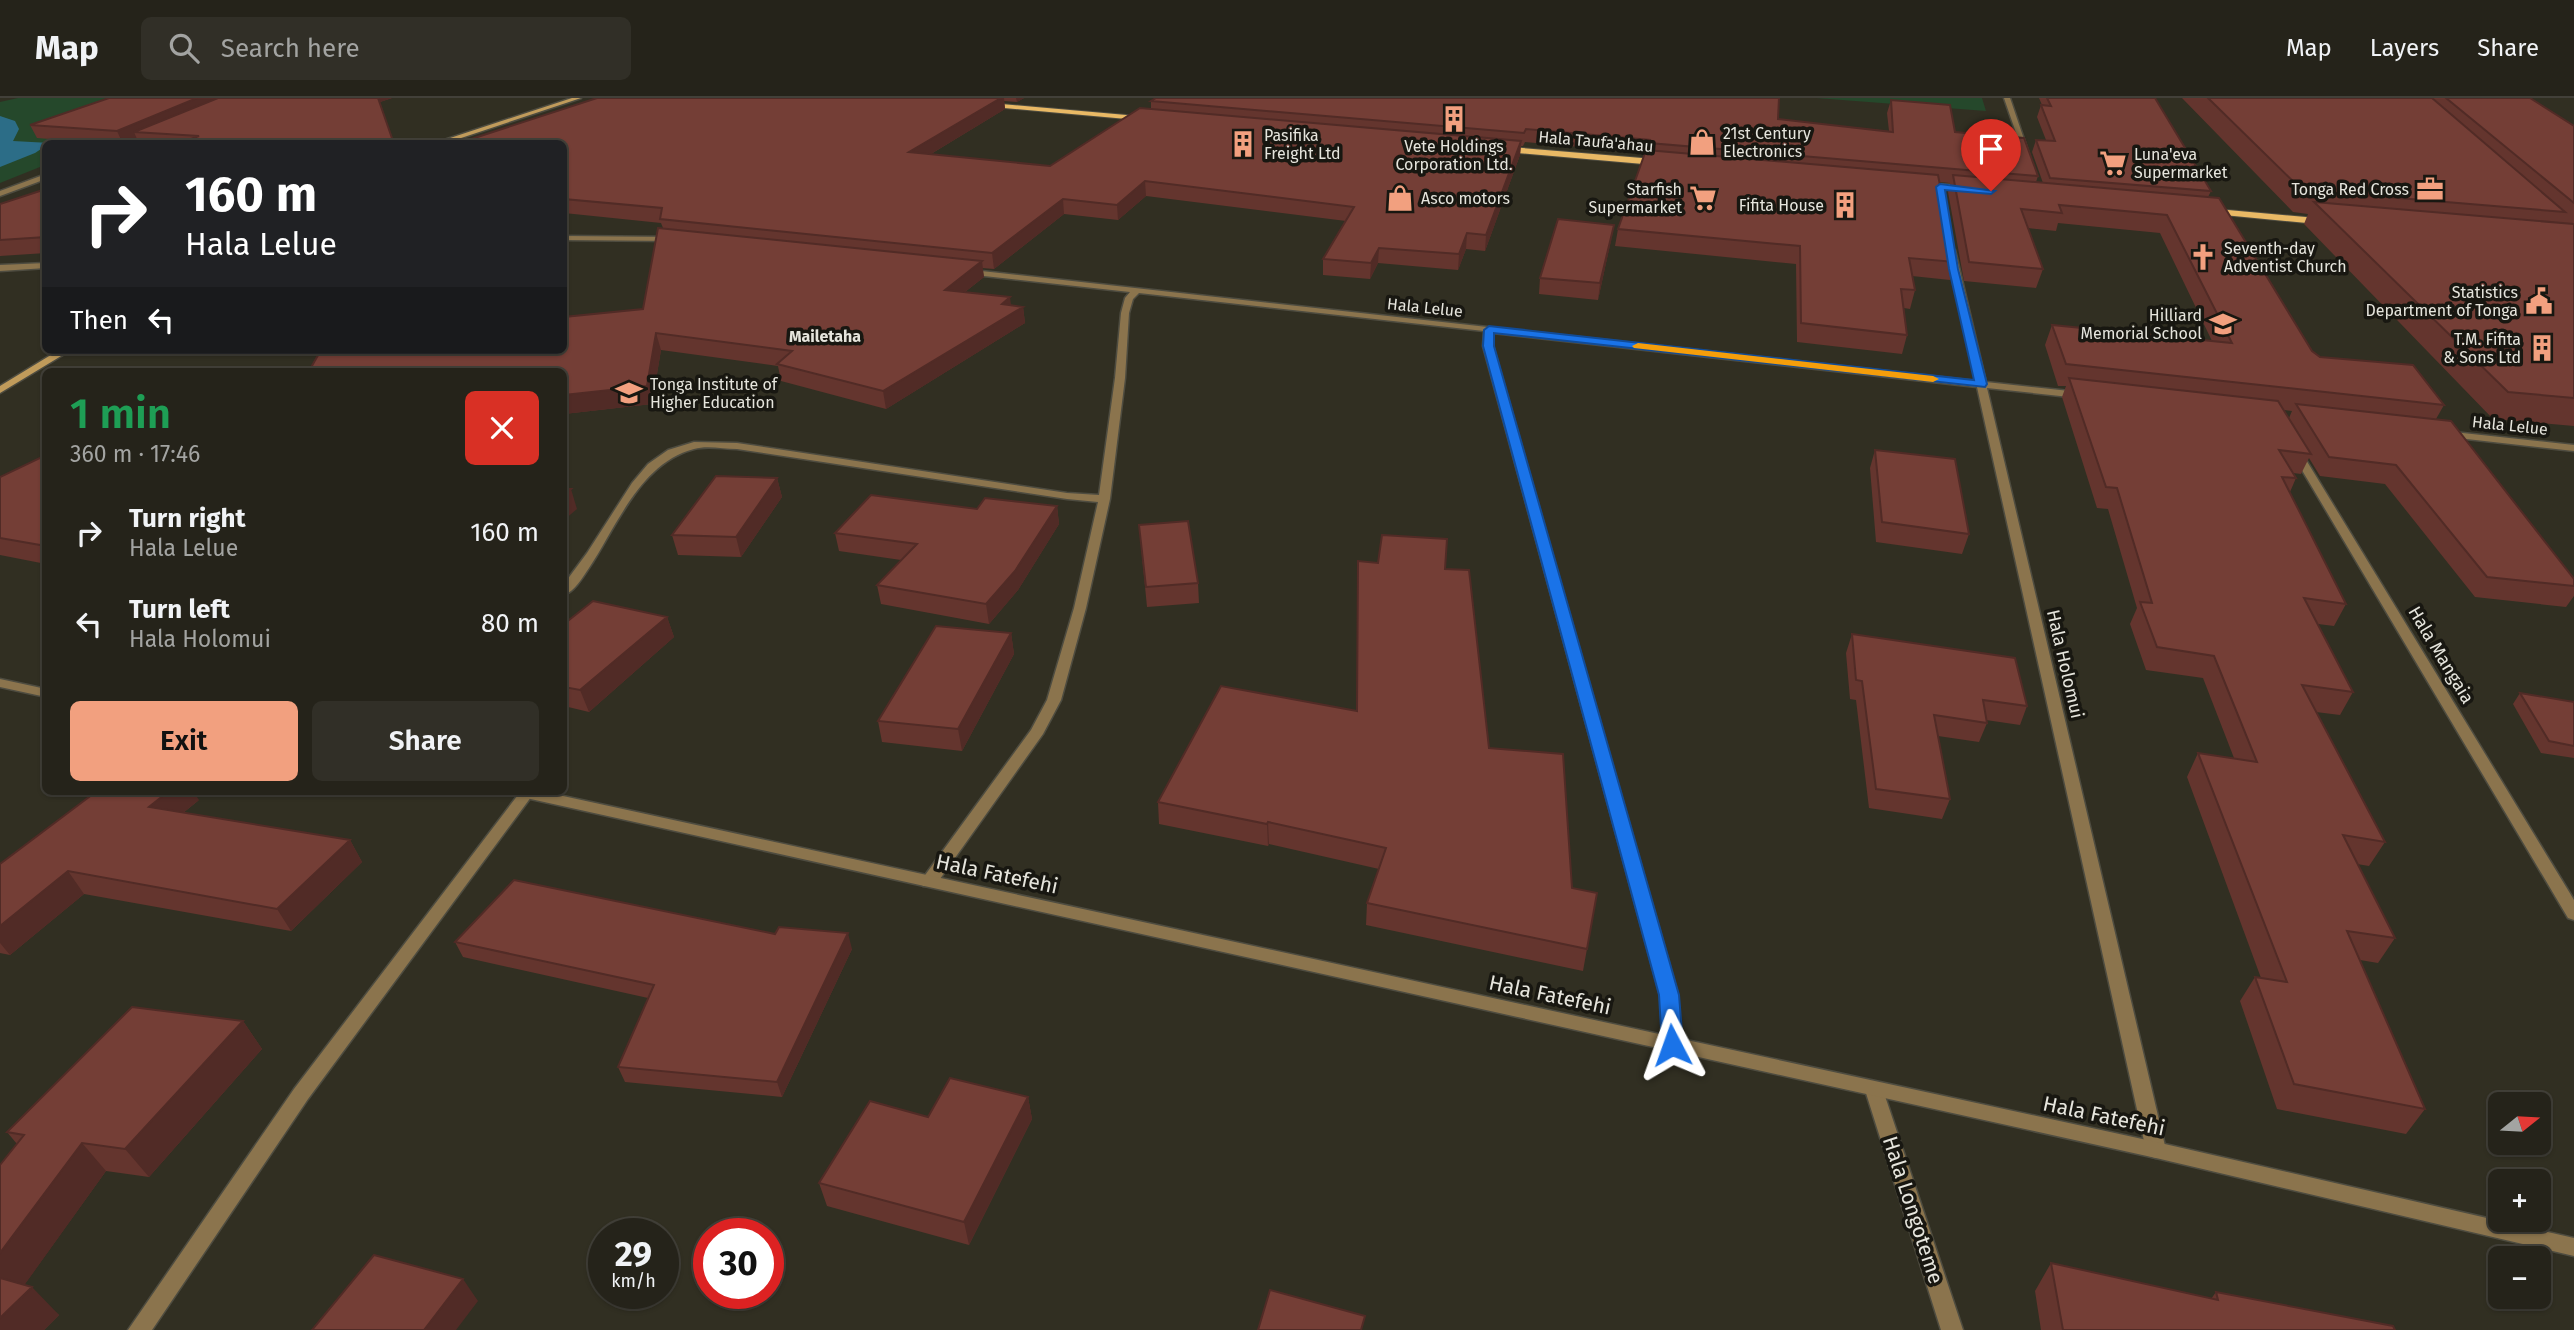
<!DOCTYPE html>
<html lang="en">
<head>
<meta charset="utf-8">
<style>
  :root { --surface:#25231a; --page:#312f27; --text:#f1f3f6; --muted:#a3a4a2; --line:#424039; --accent:#f2a07f }
  body { margin:0; font-family:"Fira Sans",sans-serif; background:var(--page); color:var(--text); height:100vh; display:flex; flex-direction:column; font-size:26px; white-space:nowrap }
  * { box-sizing:border-box; margin:0 }
  p { font-size:23px; color:var(--muted) }
  .icon { flex:none; width:38px; height:38px; fill:none; stroke:currentColor; stroke-width:2; stroke-linecap:round; stroke-linejoin:round }
  .map { position:relative; flex:1; overflow:hidden }
  .panel { position:absolute; left:42px; top:270px; width:525px; height:427px; display:flex; flex-direction:column; background:var(--surface); border-radius:10px; box-shadow:0 2px 5px #0004,0 0 0 2px var(--line) }
  .panel>* { flex:none }
  .guide { position:absolute; left:42px; top:42px; width:525px; height:214px; border-radius:10px; box-shadow:0 2px 5px #0004,0 0 0 2px var(--line); background:#202124; color:#fff; overflow:hidden }
  .needle { width:46px; rotate:72deg }
  .tools { position:absolute; left:2488px; top:994px; display:grid; gap:14px }
  .tools a { display:grid; place-items:center; width:63px; height:63px; border-radius:10px; background:var(--surface); box-shadow:0 2px 5px #0004,0 0 0 2px var(--line); font-size:35px }
  .speed { position:absolute; left:588px; top:1120px; display:flex; gap:14px; font-size:35px; font-weight:700; text-align:center }
  .speed>* { display:grid; place-content:center; width:91px; height:91px; border-radius:50%; background:var(--surface); box-shadow:0 2px 5px #0004,0 0 0 2px var(--line); line-height:1 }
  .speed small { font-size:18px; font-weight:400 }
  .speed .limit { border:10px solid #d22; background:#fff; color:#111 }
  .pin { position:absolute; display:grid; place-items:center; width:60px; height:60px; color:#fff; margin:-72px -30px; border-radius:50% 50% 50% 0; rotate:-45deg; box-shadow:0 0 7px #0007 }
  .pin .icon { rotate:45deg }
  .me { position:absolute; width:77px; margin:-38px; rotate:356deg; stroke-linejoin:round; filter:drop-shadow(0 0 5px #0008) }
  .turn { display:flex; align-items:center; gap:24px; height:147px; padding:0 28px; font-size:32px }
  .turn .icon { width:91px; height:91px; stroke-width:2.5 }
  .turn b { display:block; font-size:49px; line-height:60px }
  .then { display:flex; align-items:center; height:66px; padding:0 28px; background:#0003; gap:14px; font-size:26px }
  .round { display:grid; place-items:center; flex:none; width:74px; height:74px; border-radius:10px; background:var(--page) }
  .head { display:flex; align-items:center; justify-content:space-between; height:119px; padding:0 28px }
  h1 { font-size:42px; font-weight:600; line-height:52px; color:#1e9e55 }
  .button { display:flex; gap:14px; margin-top:auto; padding:14px 28px }
  .button a { flex:1; height:80px; border-radius:10px; background:var(--accent); color:#111; font-size:28px; font-weight:600; line-height:80px; text-align:center }
  .button a+a { background:var(--page); color:var(--text) }
  ul { padding:0; list-style:none }
  li { display:flex; align-items:center; gap:21px; height:91px; padding:0 28px }
  li div { flex:1 }
  li b { display:block; font-size:26px }
  li em { font-style:normal }
  header { display:flex; align-items:center; gap:42px; box-sizing:border-box; height:98px; padding:0 35px; background:var(--surface); border-bottom:2px solid var(--line) }
  header strong { font-size:33px }
  nav { display:flex; gap:38px; margin-inline-start:auto; font-size:24px }
  .search { width:490px; height:63px; background:var(--page); display:flex; align-items:center; gap:18px; box-sizing:border-box; padding:0 24px; border-radius:10px; color:var(--muted); font-size:26px }
  .map>svg:first-child { display:block }
  .green { fill:#25482b }
  .water { fill:#2c6d87 }
  .lines { fill:none; stroke-linecap:round; stroke-linejoin:round }
  .minor-casing { stroke:#4e4c40; stroke-width:3 }
  .tertiary-casing { stroke:#4e4c40; stroke-width:3 }
  .secondary-casing { stroke:#4e4c40; stroke-width:3 }
  .primary-casing { stroke:#4e4c40; stroke-width:2 }
  .minor { fill:#8b744d; fill-rule:evenodd }
  .tertiary { fill:#8b744d; fill-rule:evenodd }
  .secondary { fill:#c09b5b; fill-rule:evenodd }
  .primary { fill:#e9b965; fill-rule:evenodd }
  .wall { fill:#64352e; fill-rule:evenodd }
  .shaded-wall { fill:#512b26 }
  .building { fill:#743e36; stroke:#512b26; stroke-width:2 }
  .route { fill:#1a73e8; stroke:#114b97; stroke-width:2 }
  .slow { fill:#f59e0b }
  .labels { text-anchor:middle; stroke-width:7; stroke-linejoin:round; paint-order:stroke }
  .far-poi-label { font-size:16px; fill:#e6e5dd; stroke:#181711; text-anchor:start }
  .far-street-label { font-size:16px; fill:#e6e5dd; stroke:#181711 }
  .far-neighbourhood-label { font-size:16px; font-weight:bold; fill:#e6e5dd; stroke:#181711 }
  .street-label { font-size:18px; fill:#e6e5dd; stroke:#181711 }
  .near-street-label { font-size:21px; fill:#e6e5dd; stroke:#181711 }
</style>
</head>
<body>
<header>
<strong>Map</strong>
<div class="search"><svg class="icon" aria-label="search" viewBox="0 0 24 24"><circle cx="10" cy="10" r="6"/><path d="M15 15l6 6"/></svg>Search here</div>
<nav><a>Map</a><a>Layers</a><a>Share</a></nav>
</header>
<div class="map">
<svg width="2574" height="1232" viewBox="0 0 2574 1232">
  <rect width="100%" height="100%" fill="#312f22"/>
  <path class="green" d="M18,0H106L64,44L92,45L46,46L45,67L0,85V4Z
    M1816,0H1982L1986,13Z"/>
  <path class="water" d="M0,18L15,23L19,31L13,43L50,45L35,55L0,69Z"/>
  <g class="lines">
    <defs>
      <path id="minor" d="M2004,0H2010L2030,59L2024,58Z
        M152,35L157,36L136,46H126Z
        M46,76V81L0,98V93Z
        M564,138L674,139L678,141L674,143L564,142Z
        M1948,150L1955,152L1986,284L2079,294L2084,297L2079,300L1987,290L2166,1052L2163,1058L2156,1060L2149,1058L2146,1052L1977,289L1493,235V248L1678,897L1681,947L1678,952L1672,954L1666,952L1663,947L1660,897L1483,248L1484,233L1139,195L1133,201L1129,215L1125,280L1110,401L1086,510L1061,602L1043,636L935,788H923L921,784L923,780L1031,632L1047,602L1074,510L1098,404L1067,401L737,351C723,351 707,347 694,351C640,365 617,428 589,470C583,479 574,494 564,497V486L587,455L632,385L648,366L668,352L694,344L737,345L1067,395L1099,397L1115,280L1121,215L1125,200L1130,194L966,176L962,173L963,171L1976,283Z
        M46,165V170L0,173V167Z
        M2444,333L2574,347V353L2440,338L2439,336Z
        M2295,349L2300,352L2574,802V822L2568,820L2290,352Z
        M521,693H533L534,695L308,1001L152,1232H128L294,991Z
        M1874,984L1881,987L1883,992L1963,1232H1941L1865,992L1867,987Z"/>
      <path id="tertiary" d="M0,581L46,591V599L0,589Z
        M510,693H540L2156,1044L2574,1140V1158L2156,1060L517,698Z"/>
      <path id="secondary" d="M572,0H581L443,46H432Z
        M59,252H71L0,295V288Z"/>
      <path id="primary" d="M979,4L1149,19L1153,21L1149,23L982,8Z
        M1498,48L1666,62L1670,65L1666,68L1495,53Z
        M1917,84L1972,88L1977,91L1972,94L1914,89V85Z
        M2206,110L2328,121L2333,124L2328,127L2203,115L2201,113Z"/>
    </defs>
    <use href="#minor" class="minor-casing"/>
    <use href="#tertiary" class="tertiary-casing"/>
    <use href="#secondary" class="secondary-casing"/>
    <use href="#primary" class="primary-casing"/>
    <use href="#minor" class="minor"/>
    <use href="#tertiary" class="tertiary"/>
    <use href="#secondary" class="secondary"/>
    <use href="#primary" class="primary"/>
  </g>
  <path class="wall" d="M109,0H392L380,4L394,46H139L137,41L125,46H115L37,40L30,27Z
    M597,0H1024L1017,4L1004,3L1005,11L931,56L1050,68L1151,11V3L1778,21L1889,33L1887,15L1891,2L1955,34L2038,78L2036,84L2043,85L2032,54L2036,42H2046L2037,19L2041,7H2042L2039,0H2155L2211,93L2208,99L2312,253L2320,259L2444,307L2436,321L2574,481V498L2566,509L2475,499L2385,386L2320,378L2309,360L2301,376L2293,375L2296,380L2290,394L2346,506L2334,528L2318,526L2353,594L2340,617L2316,614L2385,744L2369,768L2357,766L2395,840L2378,865L2360,862L2425,1011L2406,1036L2277,1011L2240,903L2255,879L2261,880L2187,679L2198,655L2234,660L2203,580L2146,572L2130,526L2137,510L2108,411L2097,410L2062,299L2066,288H2058L2045,247L2052,227L2212,243L2160,135L2058,125L2056,133L2028,130L2043,171L2036,190L1964,183L1948,94L1950,85L1940,84L1955,164L1950,182L1912,178L1915,192L1910,211L1904,210L1907,237L1902,256L1797,244L1796,166L1615,148L1618,131L1645,55L1525,44L1523,48H1521L1520,57L1485,153L1466,151L1458,172L1378,165L1370,181L1323,177V161L1346,123L1146,98L1118,122L1064,116L994,171L982,170L984,179L965,194L1011,207L1023,209L1025,225L886,311L781,283L778,268L661,252L652,306L564,316V273L643,211L663,130L661,125L564,115V46ZM2284,312L2292,313L2289,320Z
    M2182,0H2530L2574,28V328L2493,321L2304,126L2308,116L2293,114Z
    M46,91V155L0,158V106Z
    M1611,142L1598,202L1539,196L1540,180Z
    M1875,352L1969,436L1962,456L1876,444L1870,370Z
    M46,357V466L0,457V379Z
    M777,380L782,399L741,459L678,457L672,437Z
    M1057,408L1059,426L1018,492L989,526L881,506L877,487L901,462L839,453L835,435L977,411Z
    M1139,427L1198,485L1199,505L1147,509Z
    M1358,463L1445,471L1489,650L1572,790L1597,795L1583,873L1366,827L1367,805L1379,771L1269,746L1268,748L1159,726L1158,704L1357,613Z
    M667,519L674,539L589,614L564,608V526Z
    M1011,535L1014,556L962,653L882,644L878,623Z
    M1852,536L2027,608L2020,627L1986,622L1987,625L1979,644L1938,638L1950,701L1942,721L1869,710L1856,602L1850,601L1846,555Z
    M2520,595L2574,604V660L2541,655L2513,606Z
    M199,702L183,715L350,742L362,764L291,833L84,796L10,857L0,855V766Z
    M775,836L852,851L782,999L625,984L618,969L648,900L463,859L455,844Z
    M243,923L262,951L149,1079L106,1073L24,1187L59,1217L44,1232H0L17,1046L7,1034Z
    M1028,999L1032,1021L969,1147L827,1108L819,1085L928,1019Z
    M2051,1165L2211,1201L2216,1194L2395,1232H2041L2035,1193Z"/>
  <path class="shaded-wall" d="M197,0H233L134,34L137,41L123,46L117,33Z
    M378,0H392L380,4Z
    M1001,0H1004L1005,11L911,68L909,54Z
    M1016,0H1024L1017,4Z
    M1521,43L1520,57L1485,153L1486,137Z
    M1145,83L1146,98L1118,122L1117,107Z
    M1063,101L1064,116L994,171L992,155Z
    M1614,127L1611,142L1598,202L1600,185Z
    M1467,135L1466,151L1458,172L1459,156Z
    M1379,150L1378,165L1370,181L1371,165Z
    M982,163L984,179L947,208L945,192Z
    M1010,199L1012,215L1023,209L1025,225L886,311L883,293L1002,206Z
    M656,235L661,252L652,306L564,316V297Z
    M777,380L782,399L741,459L736,439Z
    M571,391L577,411L564,422V397Z
    M1057,408L1059,426L1018,492L989,526L986,506Z
    M667,519L674,539L589,614L580,592Z
    M1011,535L1014,556L962,653L958,631Z
    M169,693H193L199,702L163,731L149,709Z
    M1268,724L1269,746L1268,748L1267,726Z
    M350,742L362,764L291,833L277,811Z
    M68,773L84,796L10,857L0,845V828Z
    M848,835L852,851L782,999L777,984Z
    M243,923L262,951L149,1079L125,1051Z
    M1028,999L1032,1021L969,1147L964,1124Z
    M82,1045L106,1073L13,1203L0,1190V1155Z
    M463,1181L478,1203L456,1232H424Z
    M32,1189L59,1217L44,1232H0V1220Z"/>
  <path class="building" d="M109,0H197L117,33L30,27Z
    M218,0H378L394,46H177L199,38L134,34Z
    M597,0H1001L909,54L1050,68L1140,10L1521,43L1486,137L1467,135L1459,156L1379,150L1371,165L1323,161L1354,109L1145,83L1117,107L1063,101L992,155L660,121L662,110L564,101V46H456Z
    M1156,0H1779L1778,21L1893,34L1891,2L1950,7L1955,34L2024,40L2038,78L1649,45L1650,42L1526,31L1524,35L1151,3Z
    M2047,0H2155L2211,93L2050,80L2036,42L2055,43L2041,7L2051,8Z
    M2208,0H2432L2565,114L2302,92Z
    M2446,0H2530L2574,28V105Z
    M1646,52L1938,77L1955,164L1909,160L1915,192L1901,191L1907,237L1801,225L1800,148L1618,131Z
    M1953,77L2219,100L2312,253L2320,259L2413,267L2444,307L2066,266L2052,227L2232,245L2167,117L2059,107L2062,115L2021,111L2043,171L1969,164Z
    M46,91V139L0,142V106Z
    M2314,104L2574,126V300L2508,294Z
    M1558,121L1614,127L1600,185L1540,180Z
    M658,130L982,163L945,192L1010,199L1002,206L1023,209L883,293L777,266L792,253L656,235L647,288L564,297V273H309L321,252H564V219L643,211Z
    M2069,280L2278,303L2311,356L2279,352L2296,380L2282,379L2346,506L2304,500L2353,594L2302,587L2385,744L2343,737L2395,840L2347,833L2425,1011L2294,986L2255,879L2287,884L2198,655L2257,664L2214,558L2157,549L2140,504L2152,505L2117,390L2106,389Z
    M2296,306L2451,323L2574,481V488L2487,479L2396,367L2329,359Z
    M1875,352L1955,361L1969,436L1882,424Z
    M46,357V448L0,440V379Z
    M716,378L777,380L736,439L672,437Z
    M564,391H571L564,397Z
    M871,397L977,411L985,400L1057,408L1015,473L986,506L877,487L917,446L835,435Z
    M1188,423L1198,485L1146,489L1139,427Z
    M1382,437L1447,441L1445,471L1469,472L1489,650L1563,656L1572,790L1597,795L1587,851L1367,805L1386,750L1268,724L1267,726L1158,704L1221,588L1357,613L1358,463L1378,465Z
    M593,503L667,519L580,592L564,589V526Z
    M936,528L1011,535L958,631L878,623Z
    M1852,536L2015,560L2027,608L1983,602L1987,625L1934,617L1950,701L1876,691L1862,583L1856,582Z
    M2520,595L2574,604V648L2549,643Z
    M97,693H169L149,709L350,742L277,811L68,773L0,828V766Z
    M514,782L775,836L779,829L848,835L777,984L618,969L654,887L455,844Z
    M132,909L243,923L125,1051L82,1045L0,1155V1067L24,1037L7,1034Z
    M950,980L1028,999L964,1124L819,1085L870,1003L928,1019Z
    M374,1157L463,1181L424,1232H312Z
    M2051,1165L2218,1202L2216,1194L2393,1228L2395,1232H2063Z
    M0,1180L32,1189L0,1220Z
    M1270,1192L1365,1218L1361,1232H1258Z"/>
  <path class="route" d="M1940,86L1995,93L1991,96L1945,92L1958,171L1987,286L1985,289L1494,235V248L1679,897L1683,947L1680,953L1672,956L1665,953L1662,947L1659,897L1483,248L1484,232L1489,228L1974,282L1949,171L1936,89Z"/>
  <path class="slow" d="M1638,245L1933,278L1939,281L1933,284L1634,250L1632,248Z"/>
  <defs>
    <symbol id="building-bare" viewBox="-9 -9 18 18"><path d="M-4-6H4V6H1V3H-1V6H-4ZM-2.5-4.3h1.7v1.8h-1.7ZM.8-4.3h1.7v1.8H.8ZM-2.5-1h1.7V.8h-1.7ZM.8-1h1.7V.8H.8Z" fill="#f2a07f" stroke="#181711" stroke-width="2.5" paint-order="stroke"/></symbol>
    <symbol id="shop-bare" viewBox="-9 -9 18 18"><path d="M-5-2.5h2.3a2.7 3.5 0 0 1 5.4 0H5L5.5 6h-11ZM-1.5-2.5h3a1.5 2.3 0 0 0-3 0Z" fill="#f2a07f" stroke="#181711" stroke-width="2.5" paint-order="stroke"/></symbol>
    <symbol id="supermarket-bare" viewBox="-9 -9 18 18"><path d="M-6-5.5h2.5l.6 2H6L4.5 2H-2.5L-4.4-4H-6ZM-1.5 3.2a1.3 1.3 0 1 0 .1 0ZM3 3.2a1.3 1.3 0 1 0 .1 0Z" fill="#f2a07f" stroke="#181711" stroke-width="2.5" paint-order="stroke"/></symbol>
    <symbol id="office-bare" viewBox="-9 -9 18 18"><path d="M-6-3h4V-5.5h4V-3h4V5H-6ZM-1-4.5V-3h2v-1.5ZM-6 0V1H6V0Z" fill="#f2a07f" stroke="#181711" stroke-width="2.5" paint-order="stroke"/></symbol>
    <symbol id="church-bare" viewBox="-9 -9 18 18"><path d="M-1.2-6h2.4v3.5h3.3v2.4h-3.3V6h-2.4V-.1h-3.3v-2.4h3.3Z" fill="#f2a07f" stroke="#181711" stroke-width="2.5" paint-order="stroke"/></symbol>
    <symbol id="civic-bare" viewBox="-9 -9 18 18"><path d="M-.6-6.5H3V-4.5H.6V-3L4-1V1h2V6H-6V1h2V-1L-.6-3ZM-1.2 2.5V6h2.4V2.5Z" fill="#f2a07f" stroke="#181711" stroke-width="2.5" paint-order="stroke"/></symbol>
    <symbol id="school-bare" viewBox="-9 -9 18 18"><path d="M0-5L7-2L0 1L-7-2ZM-4 1L0 2.5L4 1V4Q0 6-4 4Z" fill="#f2a07f" stroke="#181711" stroke-width="2.5" paint-order="stroke"/></symbol>
  </defs>
  <g fill-rule="evenodd">
    <use href="#building-bare" x="1435" y="2" width="38" height="38"/>
    <use href="#shop-bare" x="1683" y="25" width="38" height="38"/>
    <use href="#building-bare" x="1224" y="27" width="38" height="38"/>
    <use href="#supermarket-bare" x="2094" y="46" width="38" height="38"/>
    <use href="#office-bare" x="2411" y="72" width="38" height="38"/>
    <use href="#shop-bare" x="1381" y="81" width="38" height="38"/>
    <use href="#supermarket-bare" x="1684" y="81" width="38" height="38"/>
    <use href="#building-bare" x="1826" y="88" width="38" height="38"/>
    <use href="#church-bare" x="2184" y="140" width="38" height="38"/>
    <use href="#civic-bare" x="2520" y="184" width="38" height="38"/>
    <use href="#school-bare" x="2204" y="207" width="38" height="38"/>
    <use href="#building-bare" x="2523" y="231" width="38" height="38"/>
    <use href="#school-bare" x="610" y="276" width="38" height="38"/>
  </g>
  <g class="labels">
    <g class="far-poi-label">
      <text x="1723" y="41">21st Century<tspan x="1723" dy="18">Electronics</tspan></text>
      <text x="1264" y="43">Pasifika<tspan x="1264" dy="18">Freight Ltd</tspan></text>
      <text x="1454" y="54" text-anchor="middle">Vete Holdings<tspan x="1454" dy="18">Corporation Ltd.</tspan></text>
      <text x="2134" y="62">Luna'eva<tspan x="2134" dy="18">Supermarket</tspan></text>
      <text x="1682" y="97" text-anchor="end">Starfish<tspan x="1682" dy="18">Supermarket</tspan></text>
      <text x="2409" y="97" text-anchor="end">Tonga Red Cross</text>
      <text x="1421" y="106">Asco motors</text>
      <text x="1824" y="113" text-anchor="end">Fifita House</text>
      <text x="2224" y="156">Seventh-day<tspan x="2224" dy="18">Adventist Church</tspan></text>
      <text x="2518" y="200" text-anchor="end">Statistics<tspan x="2518" dy="18">Department of Tonga</tspan></text>
      <text x="2202" y="223" text-anchor="end">Hilliard<tspan x="2202" dy="18">Memorial School</tspan></text>
      <text x="2521" y="247" text-anchor="end">T.M. Fifita<tspan x="2521" dy="18">&amp; Sons Ltd</tspan></text>
      <text x="650" y="292">Tonga Institute of<tspan x="650" dy="18">Higher Education</tspan></text>
    </g>
    <g class="far-street-label">
      <text transform="translate(1596 43) rotate(5)" y="6">Hala Taufa'ahau</text>
      <text transform="translate(1425 209) rotate(6)" y="6">Hala Lelue</text>
      <text transform="translate(2510 327) rotate(6)" y="6">Hala Lelue</text>
    </g>
    <g class="far-neighbourhood-label">
      <text x="825" y="244">Mailetaha</text>
    </g>
    <g class="street-label">
      <text transform="translate(2441 557) rotate(59)" y="6">Hala Mangaia</text>
      <text transform="translate(2065 566) rotate(77)" y="6">Hala Holomui</text>
    </g>
    <g class="near-street-label">
      <text transform="translate(997 776) rotate(12)" y="7">Hala Fatefehi</text>
      <text transform="translate(1550 897) rotate(12)" y="7">Hala Fatefehi</text>
      <text transform="translate(2104 1018) rotate(12)" y="7">Hala Fatefehi</text>
      <text transform="translate(1913 1112) rotate(72)" y="7">Hala Longoteme</text>
    </g>
  </g>
</svg>
<div class="tools">
<a><svg class="needle" viewBox="-14 -14 28 28"><path d="M0-13l5 13h-10z" fill="#e53935"/><path d="M0 13l5-13h-10z" fill="#a3a4a2"/></svg></a>
<a>+</a>
<a>−</a>
</div>
<div class="speed"><div>29<small>km/h</small></div><div class="limit">30</div></div>
<div class="pin" style="left:1991px;top:93px;background:#d93025"><svg class="icon" aria-label="arrive" viewBox="0 0 24 24"><path d="M6 21V4h12l-3 4 3 4H6"/></svg></div>
<svg class="me" style="left:1672px;top:947px" viewBox="-20 -20 40 40"><path d="M0-17L14 15 0 8-14 15z" fill="#1a73e8" stroke="#fff" stroke-width="4"/></svg>
<div class="guide">
<div class="turn"><svg class="icon" aria-label="right" viewBox="0 0 24 24"><path d="M7 20v-9h11M14 6l5 5-5 5"/></svg><div><b>160 m</b>Hala Lelue</div></div>
<div class="then">Then<svg class="icon" aria-label="left" viewBox="0 0 24 24"><path d="M17 20v-9H6M10 6l-5 5 5 5"/></svg></div>
</div>
<section class="panel">
<div class="head"><div><h1>1 min</h1><p>360 m · 17:46</p></div><a class="round" style="background:#d93025;color:#fff"><svg class="icon" aria-label="close" viewBox="0 0 24 24"><path d="M6 6l12 12M18 6L6 18"/></svg></a></div>
<ul>
<li><svg class="icon" aria-label="right" viewBox="0 0 24 24"><path d="M7 20v-9h11M14 6l5 5-5 5"/></svg><div><b>Turn right</b><p>Hala Lelue</p></div><em>160 m</em></li>
<li><svg class="icon" aria-label="left" viewBox="0 0 24 24"><path d="M17 20v-9H6M10 6l-5 5 5 5"/></svg><div><b>Turn left</b><p>Hala Holomui</p></div><em>80 m</em></li>
</ul>
<div class="button"><a>Exit</a><a>Share</a></div>
</section>
</div>
</body>
</html>
